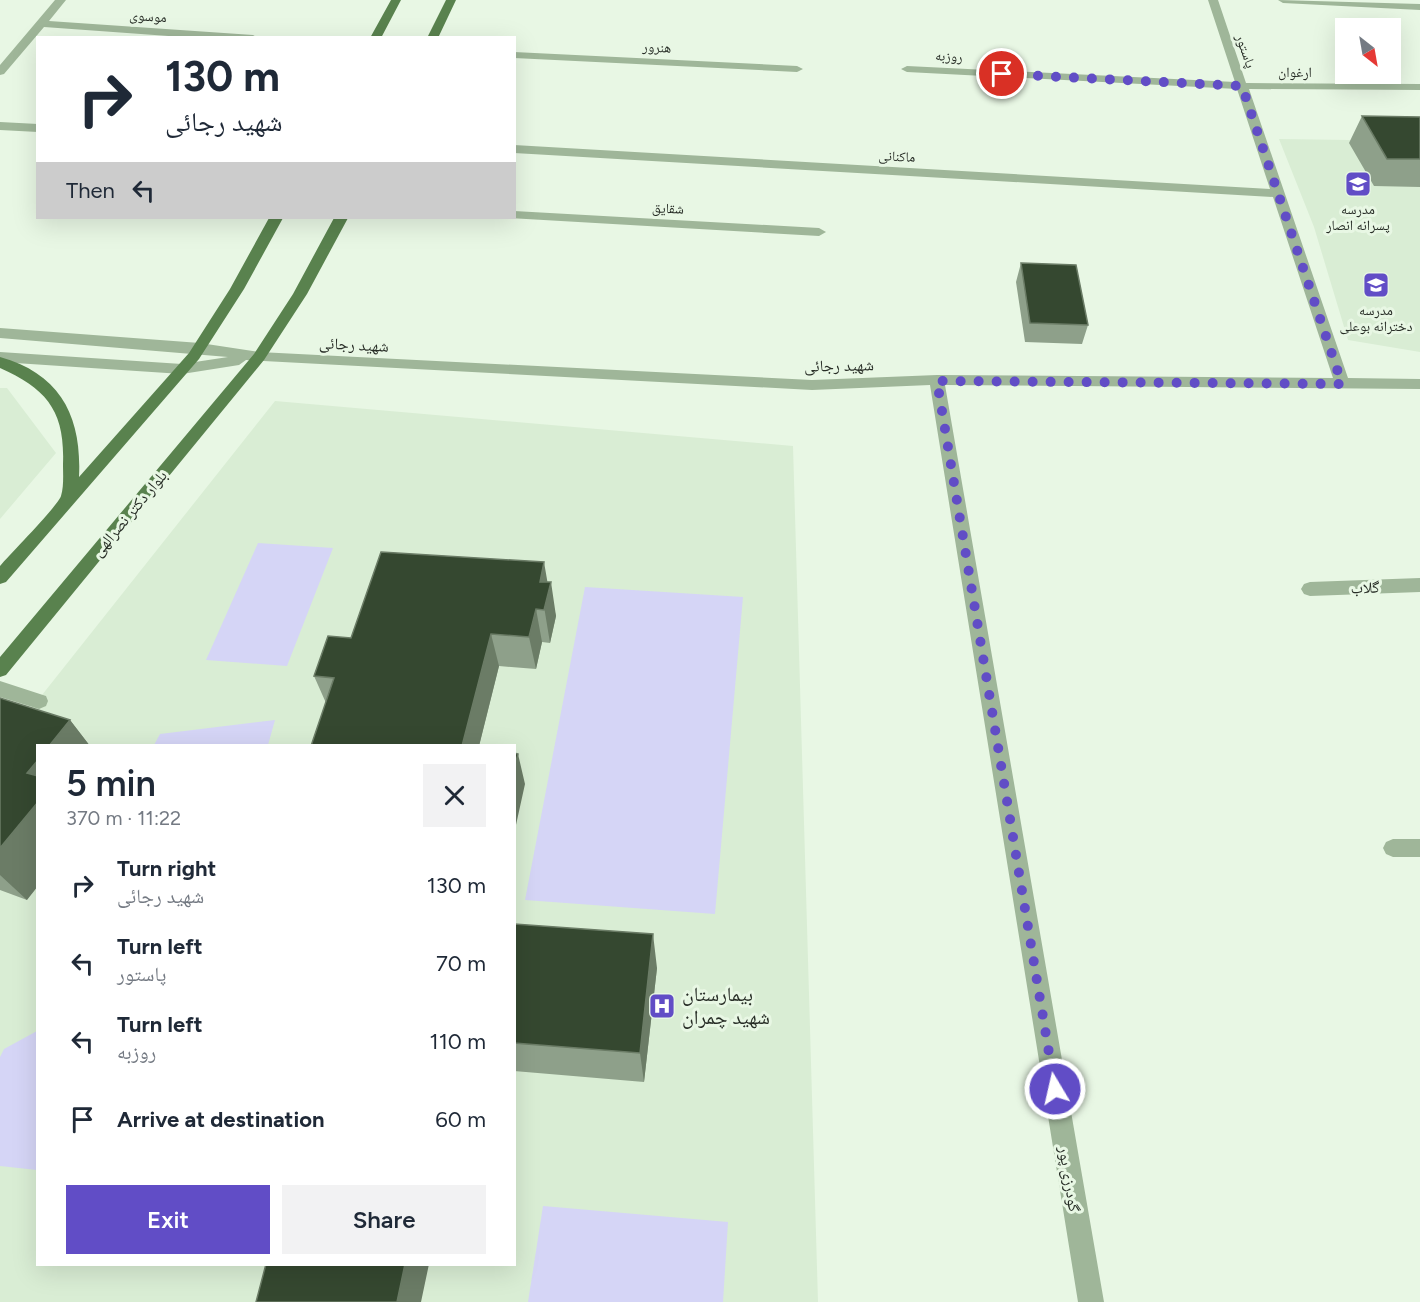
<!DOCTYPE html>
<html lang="en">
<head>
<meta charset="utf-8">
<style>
  :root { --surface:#fff; --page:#f2f2f3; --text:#1f2937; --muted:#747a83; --accent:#614dc6 }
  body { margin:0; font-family:Figtree,"Noto Naskh Arabic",sans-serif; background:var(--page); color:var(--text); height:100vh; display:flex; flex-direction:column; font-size:22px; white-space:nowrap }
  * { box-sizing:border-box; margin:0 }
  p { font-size:20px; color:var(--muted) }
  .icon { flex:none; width:33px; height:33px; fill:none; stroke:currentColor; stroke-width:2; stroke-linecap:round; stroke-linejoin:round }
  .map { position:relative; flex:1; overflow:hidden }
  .sheet { position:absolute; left:36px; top:744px; width:480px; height:522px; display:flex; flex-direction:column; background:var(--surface); border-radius:0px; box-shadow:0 6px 24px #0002 }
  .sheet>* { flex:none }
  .guide { position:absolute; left:36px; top:36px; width:480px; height:183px; border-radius:0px; box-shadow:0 6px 24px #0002; background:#fff; color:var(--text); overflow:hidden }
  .needle { width:39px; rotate:149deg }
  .tools { position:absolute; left:1335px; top:18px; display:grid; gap:12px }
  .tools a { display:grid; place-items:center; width:66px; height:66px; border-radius:0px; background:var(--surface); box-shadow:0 6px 24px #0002; font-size:30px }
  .pin { position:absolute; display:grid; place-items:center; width:51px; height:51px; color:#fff; margin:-26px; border:3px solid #fff; border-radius:50%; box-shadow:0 2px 6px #0007 }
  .me { position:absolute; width:66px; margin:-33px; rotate:351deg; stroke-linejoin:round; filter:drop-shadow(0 0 4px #0008) }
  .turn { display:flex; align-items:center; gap:21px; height:126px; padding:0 30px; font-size:27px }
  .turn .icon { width:78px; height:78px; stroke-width:2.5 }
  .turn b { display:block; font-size:42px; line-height:51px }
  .then { display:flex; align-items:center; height:57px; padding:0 30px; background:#0003; gap:12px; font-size:22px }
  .round { display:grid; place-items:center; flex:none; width:63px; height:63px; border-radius:0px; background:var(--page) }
  .head { display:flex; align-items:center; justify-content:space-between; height:102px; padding:0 30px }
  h1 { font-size:36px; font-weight:600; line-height:45px }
  .button { display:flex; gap:12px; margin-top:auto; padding:12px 30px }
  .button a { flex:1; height:69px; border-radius:0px; background:var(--accent); color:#fff; font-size:24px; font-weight:600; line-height:69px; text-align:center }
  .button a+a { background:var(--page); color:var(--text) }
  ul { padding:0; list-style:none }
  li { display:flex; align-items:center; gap:18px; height:78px; padding:0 30px }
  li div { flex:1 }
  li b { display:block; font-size:22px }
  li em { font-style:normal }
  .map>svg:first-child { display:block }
  .built { fill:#d9edd4; fill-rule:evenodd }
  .green { fill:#d5d5f6 }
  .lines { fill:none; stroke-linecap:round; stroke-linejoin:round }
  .minor { fill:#9fb699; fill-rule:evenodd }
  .major { fill:#59824e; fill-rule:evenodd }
  .wall { fill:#8ea08a }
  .shaded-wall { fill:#6b7c66 }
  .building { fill:#354830; stroke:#6b7c66; stroke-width:1.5 }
  .route { stroke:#614dc6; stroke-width:10; stroke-dasharray:0 18 }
  .labels { text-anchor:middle; stroke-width:6; stroke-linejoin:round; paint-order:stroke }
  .far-street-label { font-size:14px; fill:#272d26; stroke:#e8f7e4 }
  .far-poi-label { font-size:14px; fill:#272d26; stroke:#e8f7e4 }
  .street-label { font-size:16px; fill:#272d26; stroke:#e8f7e4 }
  .near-poi-label { font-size:20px; fill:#272d26; stroke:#e8f7e4; text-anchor:start }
</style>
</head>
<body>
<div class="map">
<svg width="1420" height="1302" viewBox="0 0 1420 1302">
  <rect width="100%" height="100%" fill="#e8f7e4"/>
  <path class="built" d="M1279,139L1420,141V352L1348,340L1314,227Z
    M0,388H7L56,453L0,519Z
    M275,401L793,446L818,1302H0V748ZM38,746H514V1264H38Z"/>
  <path class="green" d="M258,543L333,548L287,666L206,660Z
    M585,587L743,597L715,914L525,900Z
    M275,720L268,745H154L160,734Z
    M37,1031V1170L0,1166V1057L4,1049Z
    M543,1206L728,1222L723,1302H528Z"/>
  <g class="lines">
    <path class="minor" d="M55,0H66L49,21L253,35L258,38H196L44,27L4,74L0,75V65Z
      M1208,0H1218L1246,83L1420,84V90L1249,89L1348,378L1420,379V389L945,385L1104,1302H1078L930,385L812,390L246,360L239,365L182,374L0,362V352L182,364L228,357L0,338V328L200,343L259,352L812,380L937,375L1333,378L1273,197L514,153V145L1270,189L1237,89L907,72L901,69L907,66L1235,82Z
      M1278,0L1420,4V10L1283,3Z
      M514,52L797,66L803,69L797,72L514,58Z
      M0,122L38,124V132L0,130Z
      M514,211L819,228L826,232L819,236L509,218H514Z
      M1420,578V592L1310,596L1304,594L1301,589L1304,584L1310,582Z
      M0,681L46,696L48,701L46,706L39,709L0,697Z
      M1393,839H1420V857H1393L1386,854L1383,848L1386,842Z"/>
    <path class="major" d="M391,0H401L381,38H370Z
      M446,0H456L438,38H427Z
      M269,218H283L244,289L199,359L6,582L0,584V566C11,553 57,507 61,496C64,487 63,473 63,464C65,411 47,389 0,368V357C61,374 82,417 79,477L189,353L230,289Z
      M334,218H348L307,294L264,360L6,675L0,677V657L254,354L293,294Z"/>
  </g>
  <path class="wall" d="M1362,116L1420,117V187L1374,186L1349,143Z
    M1021,263L1088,325L1082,344L1025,342L1016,282Z
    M547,582L556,616L550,643L542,642L536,669L499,666L479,746H311L326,703L314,676Z
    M0,698L70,720L90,746H38L27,900L0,890Z
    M514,924L657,968L644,1082L514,1071Z"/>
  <path class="shaded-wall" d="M544,562L549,591L551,582L556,616L550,643L540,582Z
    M536,609L542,642L536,669L529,637Z
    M491,634L499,666L479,746H462Z
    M70,720L90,746H49Z
    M518,754L525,784L514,834V768Z
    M38,760V784L27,773Z
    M38,802V886L27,900L0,875V848Z
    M653,934L657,968L644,1082L640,1053Z
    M405,1264H429L421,1302H397Z"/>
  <path class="building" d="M1362,116L1420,117V159H1387Z
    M1021,263L1076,265L1088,325L1030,323Z
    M381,552L544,562L540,582H551L544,610L536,609L529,637L491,634L462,746H311L334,678L314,676L328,636L351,638Z
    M0,698L70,720L49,746H38V760L27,773L38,776V802L0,848Z
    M514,753L518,754L514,768Z
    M514,924L653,934L640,1053L514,1043Z
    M266,1264H405L397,1302H256Z"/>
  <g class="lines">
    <path class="route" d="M1002,74L1242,86L1342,384L937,381L1055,1089"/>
  </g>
  <defs>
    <symbol id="school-square" viewBox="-11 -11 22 22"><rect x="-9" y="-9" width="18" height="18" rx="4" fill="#614dc6" stroke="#e8f7e4"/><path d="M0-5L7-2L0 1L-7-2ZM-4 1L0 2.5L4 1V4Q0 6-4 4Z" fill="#fff"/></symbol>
    <symbol id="hospital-square" viewBox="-11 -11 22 22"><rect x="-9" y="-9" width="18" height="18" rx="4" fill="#614dc6" stroke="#e8f7e4"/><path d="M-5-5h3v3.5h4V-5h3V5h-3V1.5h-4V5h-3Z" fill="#fff"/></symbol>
  </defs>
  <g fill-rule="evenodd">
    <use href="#school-square" x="1343" y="169" width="30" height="30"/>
    <use href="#school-square" x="1361" y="270" width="30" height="30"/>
    <use href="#hospital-square" x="647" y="991" width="30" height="30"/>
  </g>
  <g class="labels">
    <g class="far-street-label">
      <text transform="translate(148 16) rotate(4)" y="5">موسوی</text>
      <text transform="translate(657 47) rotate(3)" y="5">هنرور</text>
      <text transform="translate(1246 51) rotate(71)" y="5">پاستور</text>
      <text transform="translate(949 56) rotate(3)" y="5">روزبه</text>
      <text x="1295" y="77">ارغوان</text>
      <text transform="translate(897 156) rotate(3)" y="5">ماکنانی</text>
      <text transform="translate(668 208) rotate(3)" y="5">شقایق</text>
    </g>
    <g class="far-poi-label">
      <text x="1358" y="214">مدرسه<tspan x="1358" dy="16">پسرانه انصار</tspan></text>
      <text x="1376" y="315">مدرسه<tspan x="1376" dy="16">دخترانه بوعلی</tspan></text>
    </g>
    <g class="street-label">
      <text transform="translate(354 344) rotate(3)" y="6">شهید رجائی</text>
      <text transform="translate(839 365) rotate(-1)" y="6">شهید رجائی</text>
      <text transform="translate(129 513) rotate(-50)" y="6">بلوار دکتر نصرالهی</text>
      <text transform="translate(1365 587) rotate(-2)" y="6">گلاب</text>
      <text transform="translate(1070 1179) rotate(81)" y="6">گودرزی پور</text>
    </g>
    <g class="near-poi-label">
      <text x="682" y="1001">بیمارستان<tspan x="682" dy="23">شهید چمران</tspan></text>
    </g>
  </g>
</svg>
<div class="tools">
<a><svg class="needle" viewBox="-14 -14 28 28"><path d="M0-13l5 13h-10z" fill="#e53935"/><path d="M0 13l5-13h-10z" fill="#747a83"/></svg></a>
</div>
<div class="pin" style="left:1002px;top:74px;background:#d93025"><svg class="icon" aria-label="arrive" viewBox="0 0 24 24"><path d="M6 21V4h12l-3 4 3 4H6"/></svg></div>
<svg class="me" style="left:1055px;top:1089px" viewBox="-20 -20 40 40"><circle r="17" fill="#614dc6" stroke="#fff" stroke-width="3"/><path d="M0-11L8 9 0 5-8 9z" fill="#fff"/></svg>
<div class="guide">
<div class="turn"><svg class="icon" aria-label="right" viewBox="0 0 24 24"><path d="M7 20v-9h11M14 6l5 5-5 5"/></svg><div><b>130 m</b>شهید رجائی</div></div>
<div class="then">Then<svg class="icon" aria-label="left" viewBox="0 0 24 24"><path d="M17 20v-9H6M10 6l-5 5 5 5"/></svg></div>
</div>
<section class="sheet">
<div class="head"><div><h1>5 min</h1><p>370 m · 11:22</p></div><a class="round"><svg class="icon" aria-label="close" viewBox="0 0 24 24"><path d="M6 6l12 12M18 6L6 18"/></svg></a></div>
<ul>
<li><svg class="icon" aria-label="right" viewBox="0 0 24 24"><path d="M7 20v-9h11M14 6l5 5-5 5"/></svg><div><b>Turn right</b><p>شهید رجائی</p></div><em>130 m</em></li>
<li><svg class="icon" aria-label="left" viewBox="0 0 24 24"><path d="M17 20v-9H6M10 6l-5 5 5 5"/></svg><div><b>Turn left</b><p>پاستور</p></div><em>70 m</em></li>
<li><svg class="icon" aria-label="left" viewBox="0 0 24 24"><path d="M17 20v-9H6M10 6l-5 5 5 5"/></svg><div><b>Turn left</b><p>روزبه</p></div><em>110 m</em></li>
<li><svg class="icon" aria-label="arrive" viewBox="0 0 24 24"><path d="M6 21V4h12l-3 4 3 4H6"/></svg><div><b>Arrive at destination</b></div><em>60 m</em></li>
</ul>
<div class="button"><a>Exit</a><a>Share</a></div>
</section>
</div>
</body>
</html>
